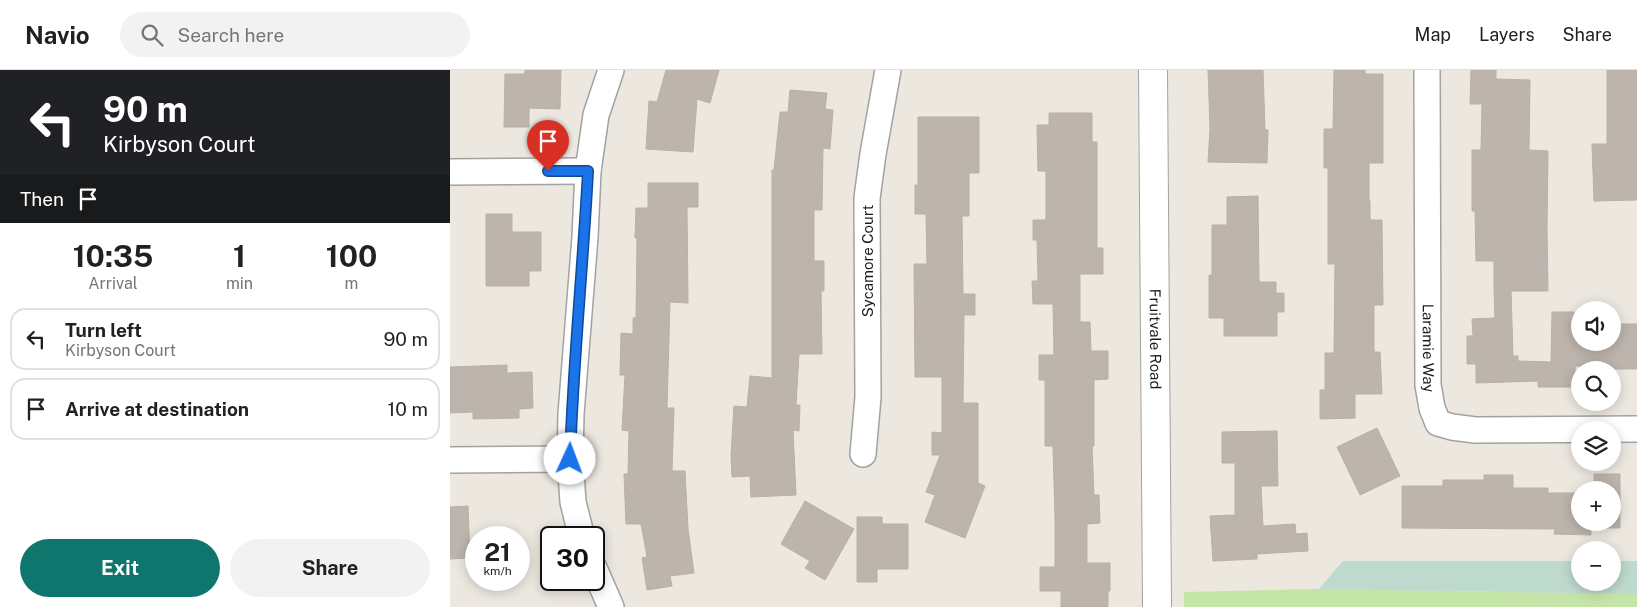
<!DOCTYPE html>
<html lang="en">
<head>
<meta charset="utf-8">
<style>
  :root { --surface:#fff; --page:#f2f2f2; --text:#202124; --muted:#757577; --line:#e0e0e0; --accent:#0f766e }
  body { margin:0; font-family:"Public Sans",sans-serif; background:var(--page); color:var(--text); height:100vh; display:flex; flex-direction:column; font-size:19px; white-space:nowrap }
  * { box-sizing:border-box; margin:0 }
  p { font-size:16px; color:var(--muted) }
  .icon { flex:none; width:28px; height:28px; fill:none; stroke:currentColor; stroke-width:2; stroke-linecap:round; stroke-linejoin:round }
  .map { position:relative; flex:1; overflow:hidden }
  .sheet { display:flex; flex-direction:column; background:var(--surface); width:450px }
  .sheet>* { flex:none }
  .guide { background:#202124; color:#fff; overflow:hidden }
  .buttons { position:absolute; left:1121px; top:231px; display:grid; gap:10px }
  .buttons a { display:grid; place-items:center; width:50px; height:50px; border-radius:50%; background:var(--surface); box-shadow:0 2px 12px #0003; font-size:25px }
  .speed { position:absolute; left:15px; top:456px; display:flex; gap:10px; font-size:25px; font-weight:700; text-align:center }
  .speed>* { display:grid; place-content:center; width:65px; height:65px; border-radius:50%; background:var(--surface); box-shadow:0 2px 12px #0003; line-height:1 }
  .speed small { font-size:12px; font-weight:400 }
  .speed .limit { border:2px solid #111; border-radius:8px; background:#fff; color:#111 }
  .pin { position:absolute; display:grid; place-items:center; width:42px; height:42px; color:#fff; margin:-51px -21px; border-radius:50% 50% 50% 0; rotate:-45deg; box-shadow:0 0 5px #0007 }
  .pin .icon { rotate:45deg }
  .me { position:absolute; width:55px; margin:-28px; rotate:2deg; stroke-linejoin:round; filter:drop-shadow(0 0 4px #0008) }
  .turn { display:flex; align-items:center; gap:18px; height:105px; padding:0 20px; font-size:22px }
  .turn .icon { width:65px; height:65px; stroke-width:2.5 }
  .turn b { display:block; font-size:35px; line-height:42px }
  .then { display:flex; align-items:center; height:48px; padding:0 20px; background:#0003; gap:10px; font-size:19px }
  .eta { display:flex; justify-content:space-evenly; align-items:center; height:85px; text-align:center }
  .eta b { font-size:30px; font-weight:700; line-height:35px }
  .primary-button { display:flex; gap:10px; margin-top:auto; padding:10px 20px }
  .primary-button a { flex:1; height:58px; border-radius:30px; background:var(--accent); color:#fff; font-size:20px; font-weight:700; line-height:58px; text-align:center }
  .primary-button a+a { background:var(--page); color:var(--text) }
  ul { padding:0; list-style:none }
  li { display:flex; align-items:center; gap:15px; height:62px; margin:0 10px 8px; padding:0 10px; border:2px solid var(--line); border-radius:15px }
  li div { flex:1 }
  li b { display:block; font-size:19px }
  li em { font-style:normal }
  header { display:flex; align-items:center; gap:30px; box-sizing:border-box; height:70px; padding:0 25px; background:var(--surface); border-bottom:1px solid var(--line) }
  header strong { font-size:24px }
  nav { display:flex; gap:28px; margin-inline-start:auto; font-size:18px }
  .search { width:350px; height:45px; background:var(--page); display:flex; align-items:center; gap:12px; box-sizing:border-box; padding:0 18px; border-radius:28px; color:var(--muted); font-size:19px }
  main { display:flex; flex:1; min-height:0 }
  .map>svg:first-child { display:block }
  .grass { fill:#c5e4a8 }
  .wetland { fill:#bed9cd }
  .building { fill:#bcb4ad; stroke:#bcafa4 }
  .lines { fill:none; stroke-linecap:round; stroke-linejoin:round }
  .minor-casing { stroke:#a2a2a2; stroke-width:28 }
  .tertiary-casing { stroke:#a2a2a2; stroke-width:30 }
  .minor { stroke:#fff; stroke-width:25 }
  .tertiary { stroke:#fff; stroke-width:28 }
  .route-casing { stroke:#114b97; stroke-width:12 }
  .route { stroke:#1a73e8; stroke-width:9 }
  .labels { text-anchor:middle; stroke-width:4; stroke-linejoin:round; paint-order:stroke }
  .street-label { font-size:15px; fill:#1b1b1b; stroke:#fff }
</style>
</head>
<body>
<header>
<strong>Navio</strong>
<div class="search"><svg class="icon" aria-label="search" viewBox="0 0 24 24"><circle cx="10" cy="10" r="6"/><path d="M15 15l6 6"/></svg>Search here</div>
<nav><a>Map</a><a>Layers</a><a>Share</a></nav>
</header>
<main>
<section class="sheet">
<div class="guide">
<div class="turn"><svg class="icon" aria-label="left" viewBox="0 0 24 24"><path d="M17 20v-9H6M10 6l-5 5 5 5"/></svg><div><b>90 m</b>Kirbyson Court</div></div>
<div class="then">Then<svg class="icon" aria-label="arrive" viewBox="0 0 24 24"><path d="M6 21V4h12l-3 4 3 4H6"/></svg></div>
</div>
<div class="eta">
<div><b>10:35</b><p>Arrival</p></div>
<div><b>1</b><p>min</p></div>
<div><b>100</b><p>m</p></div>
</div>
<ul>
<li><svg class="icon" aria-label="left" viewBox="0 0 24 24"><path d="M17 20v-9H6M10 6l-5 5 5 5"/></svg><div><b>Turn left</b><p>Kirbyson Court</p></div><em>90 m</em></li>
<li><svg class="icon" aria-label="arrive" viewBox="0 0 24 24"><path d="M6 21V4h12l-3 4 3 4H6"/></svg><div><b>Arrive at destination</b></div><em>10 m</em></li>
</ul>
<div class="primary-button"><a>Exit</a><a>Share</a></div>
</section>
<div class="map">
<svg width="1187" height="537" viewBox="0 0 1187 537">
  <rect width="100%" height="100%" fill="#ece8e0"/>
  <path class="grass" d="M869,519L1187,524V537H734V522Z"/>
  <path class="wetland" d="M893,491H1130V512H1162L1163,491H1187V524L869,519Z"/>
  <path class="building" d="M75,0H111L110,39L79,38V57H54L55,4H75Z
    M216,0H269L260,33L247,29L243,82L196,79L199,31L207,32Z
    M758,0H813L815,60H818L817,93L758,92L760,59Z
    M884,0H915V4H933V93H919V131H920V150H932L933,235H924V282H930L932,324H905V348L870,349V320H875V283H884L885,194H878V98H874V59H883Z
    M1021,0H1046V9L1080,10L1079,80L1098,81L1097,158L1098,221H1061L1063,286H1068V291L1101,292L1102,242H1124V254H1130V272H1162V254H1187V299H1161V296H1125V317H1088V311L1026,313V294H1017V266H1023L1022,249L1045,248L1044,219V191H1026L1025,141H1022V80H1031L1032,34H1020Z
    M1157,0H1187V130L1144,131L1142,74H1157Z
    M340,20L377,23L375,39L383,40L380,79L373,78L372,140H364V191H374V221H371L372,284H349L346,335H350L349,361L343,360L346,425L301,427L300,406L282,407L281,385L284,336L297,337L300,306L322,308V100H324L330,42H338Z
    M599,43H642V72H647V178H653V204H630V252H640L641,281H658V309L644,310V376H642L644,425H649L650,453L637,454V493H660V521H658V537H611V521H590V497H605V447L603,376H595V310H589V285H604L603,234H583L582,211H588L587,170H583V150H596V101H588L587,55H599Z
    M468,47H529V103H519V146H512L513,224H525V245H514L513,333H528V413L535,416L515,468L475,452L485,425L476,422L490,385H482V362L492,363V307H465L464,194H477L476,144H465V115H468Z
    M198,113H248V137H237L238,233L220,232L217,338H224L222,401H235L238,459L244,503L220,506L222,516L197,520L192,488L197,487L191,454H176L174,404H178L179,361L172,360L175,305H170L171,263L183,264V248H186L187,168H185L186,138H198Z
    M808,126L809,212H826V223H834V242H827V266H774V248H759V205H762V155H777V127Z
    M36,144H62V162H91V201H79V216H36Z
    M57,295V303L82,302L83,338L69,339V348L23,349V342L0,343V297Z
    M927,358L950,406L910,425L887,377Z
    M827,361L828,416H811L813,456L845,454L846,464L857,463L858,481L807,484V489L763,491L760,446L785,445V393H772V362Z
    M1144,404H1170V458H1141V465L1104,464L1105,459L952,458V416H993V410H1034V405H1063V418H1098V423H1130V452H1162V420H1144Z
    M355,431L404,459L375,510L355,498L360,491L331,474Z
    M18,436L20,488L0,489V437Z
    M407,447H432V454H458V499H427V512H407Z"/>
  <g class="lines">
    <defs>
      <g id="minor">
        <path id="s1" d="M977,0L978,315L982,338L988,353L1002,357L1025,360L1187,359"/>
        <path d="M0,102L138,101"/>
        <path d="M413,384L418,327L417,128L423,84L438,0"/>
        <path d="M0,390L120,389"/>
        <path d="M132,468L123,432L120,389L121,344L135,167L138,101L146,45L161,0"/>
        <path d="M144,498L161,537"/>
      </g>
      <g id="tertiary">
        <path id="s2" d="M703,0L707,537"/>
      </g>
    </defs>
    <use href="#minor" class="minor-casing"/>
    <use href="#tertiary" class="tertiary-casing"/>
    <use href="#minor" class="minor"/>
    <use href="#tertiary" class="tertiary"/>
  </g>
  <g class="lines">
    <defs>
      <path id="route" d="M98,101H138C133,197 123,293 120,389"/>
    </defs>
    <use href="#route" class="route-casing"/>
    <use href="#route" class="route"/>
  </g>
  <g class="labels">
    <g class="street-label">
      <text transform="translate(418 191) rotate(-90)" y="5">Sycamore Court</text>
      <text dy="5" stroke="none"><textPath href="#s2" startOffset="269">Fruitvale Road</textPath></text>
      <text dy="5" stroke="none"><textPath href="#s1" startOffset="278">Laramie Way</textPath></text>
    </g>
  </g>
</svg>
<div class="buttons">
<a><svg class="icon" aria-label="sound" viewBox="0 0 24 24"><path d="M4 9h4l5-4v14l-5-4H4zM17 9q2 3 0 6"/></svg></a>
<a><svg class="icon" aria-label="search" viewBox="0 0 24 24"><circle cx="10" cy="10" r="6"/><path d="M15 15l6 6"/></svg></a>
<a><svg class="icon" aria-label="layers" viewBox="0 0 24 24"><path d="M12 4l9 5-9 5-9-5zM3 14l9 5 9-5"/></svg></a>
<a>+</a>
<a>−</a>
</div>
<div class="speed"><div>21<small>km/h</small></div><div class="limit">30</div></div>
<div class="pin" style="left:98px;top:101px;background:#d93025"><svg class="icon" aria-label="arrive" viewBox="0 0 24 24"><path d="M6 21V4h12l-3 4 3 4H6"/></svg></div>
<svg class="me" style="left:120px;top:389px" viewBox="-20 -20 40 40"><circle r="19" fill="#fff"/><path d="M0-13L10 11 0 6-10 11z" fill="#1a73e8"/></svg>
</div>
</main>
</body>
</html>
